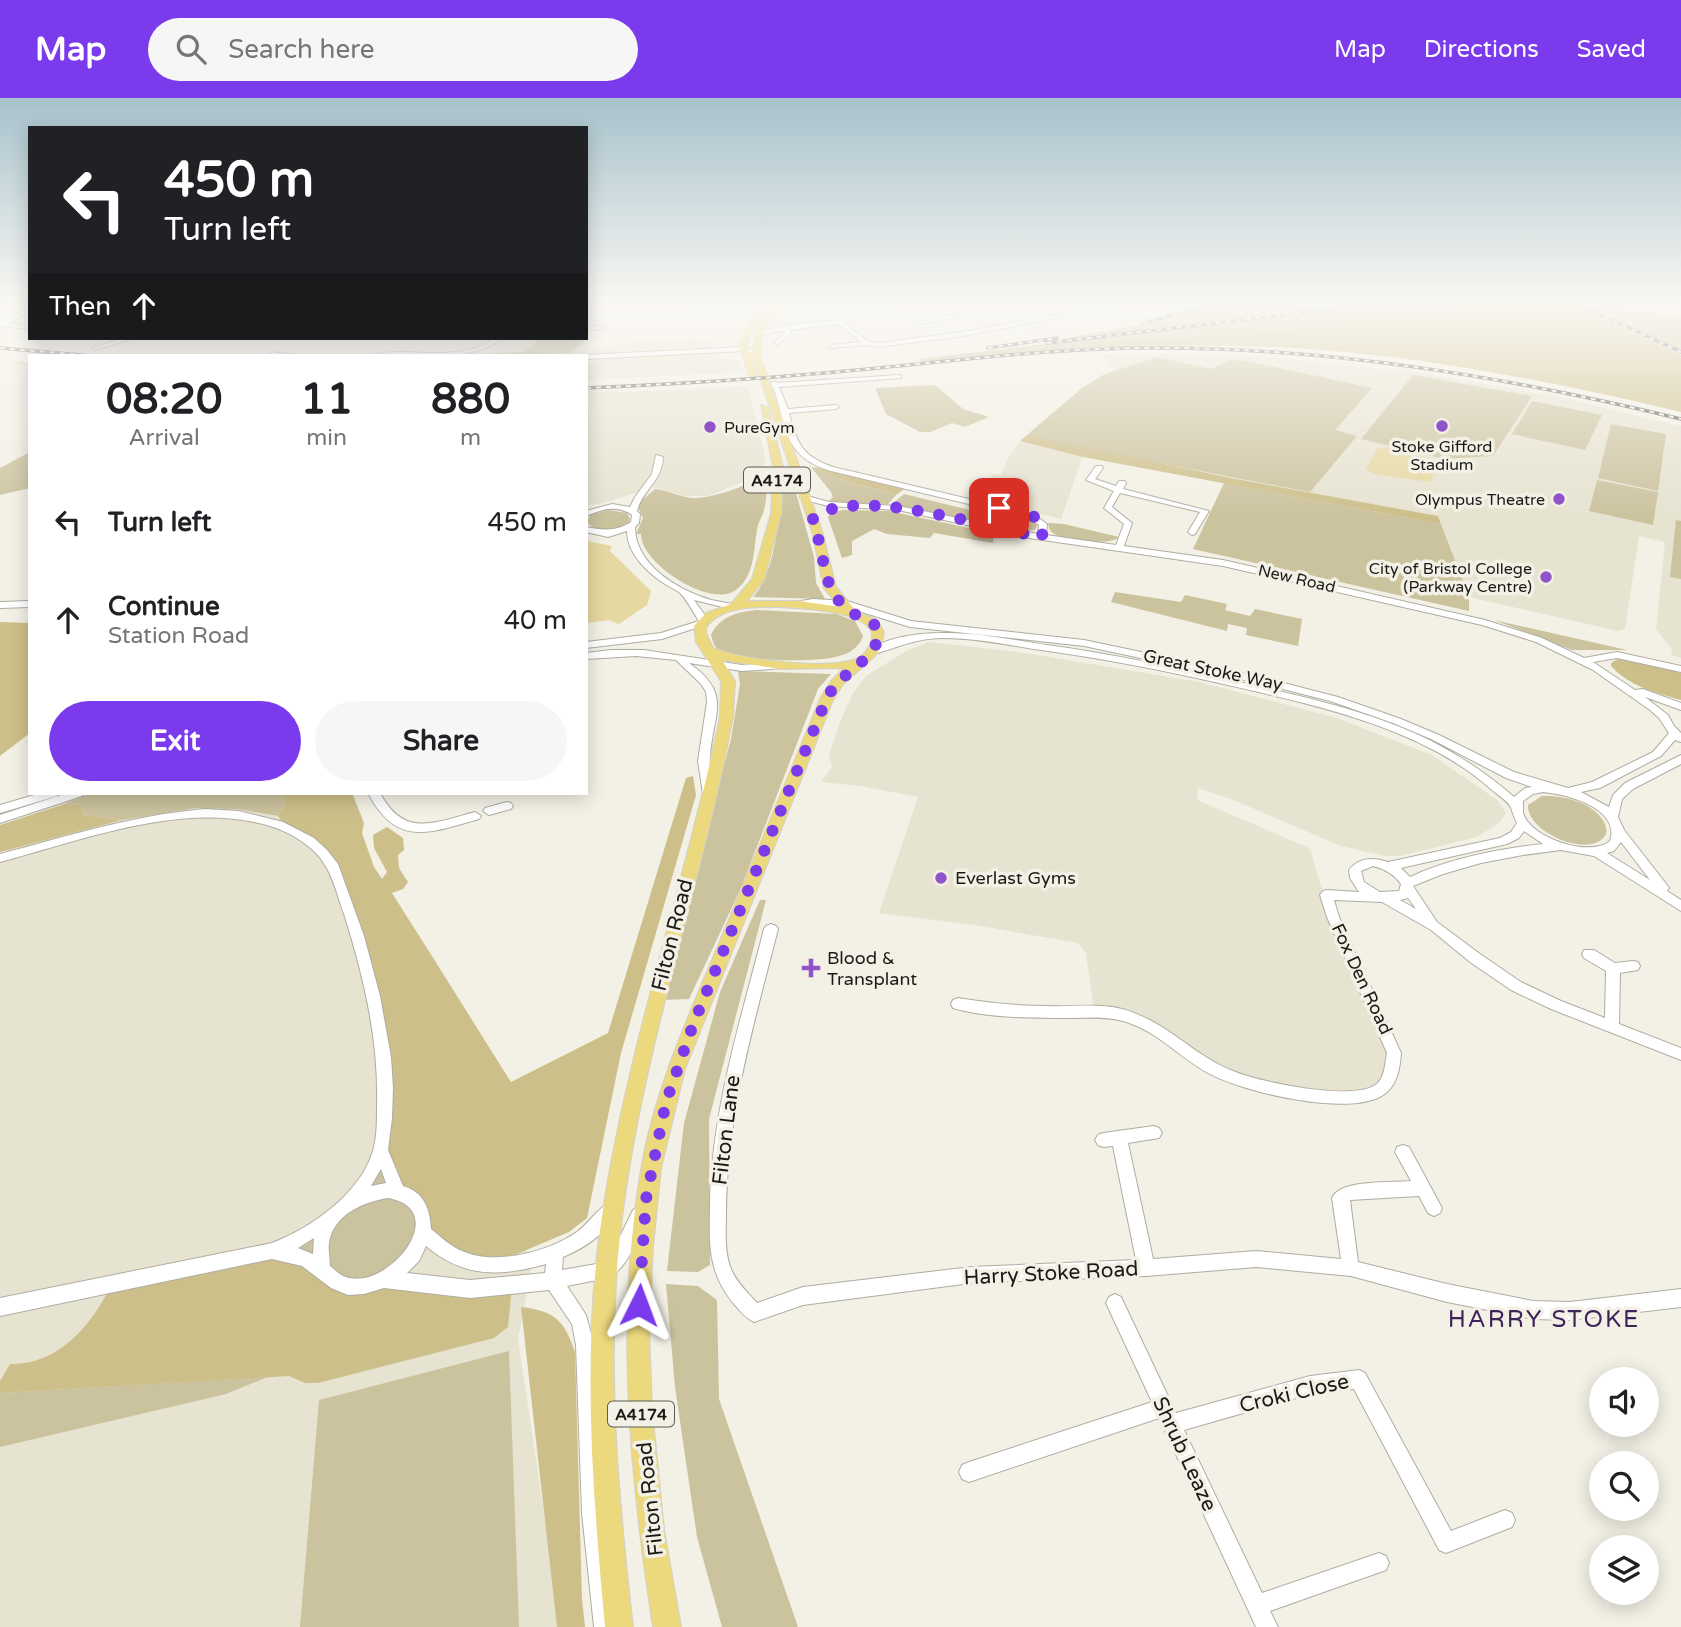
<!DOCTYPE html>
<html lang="en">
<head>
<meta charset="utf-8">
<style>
  :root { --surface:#fff; --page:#f6f6f6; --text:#202124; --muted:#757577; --accent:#7c3aed }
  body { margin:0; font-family:"Varela Round",sans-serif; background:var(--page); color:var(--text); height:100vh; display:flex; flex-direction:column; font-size:26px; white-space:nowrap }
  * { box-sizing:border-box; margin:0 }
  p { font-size:23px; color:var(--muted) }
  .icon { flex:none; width:38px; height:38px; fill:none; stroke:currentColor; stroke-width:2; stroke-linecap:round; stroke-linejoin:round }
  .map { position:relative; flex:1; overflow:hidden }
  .details { position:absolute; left:28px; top:256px; width:560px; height:441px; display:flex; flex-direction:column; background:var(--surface); border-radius:0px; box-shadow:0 4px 18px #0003 }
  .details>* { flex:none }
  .hud { position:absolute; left:28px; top:28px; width:560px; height:214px; border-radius:0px; box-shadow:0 4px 18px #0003; background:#202124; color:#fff; overflow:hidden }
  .controls { position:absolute; left:1589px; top:1269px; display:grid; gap:14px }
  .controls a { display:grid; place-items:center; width:70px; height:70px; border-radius:50%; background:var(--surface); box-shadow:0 4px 18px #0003; font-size:35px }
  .pin { position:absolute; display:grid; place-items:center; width:60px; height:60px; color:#fff; margin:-30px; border-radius:14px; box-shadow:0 4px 10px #0006 }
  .me { position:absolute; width:77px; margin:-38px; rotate:3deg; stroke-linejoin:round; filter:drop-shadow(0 0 5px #0008) }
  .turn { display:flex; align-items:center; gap:24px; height:147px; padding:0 21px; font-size:32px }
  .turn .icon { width:91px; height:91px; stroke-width:2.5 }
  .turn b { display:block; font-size:49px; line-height:60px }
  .then { display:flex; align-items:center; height:66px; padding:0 21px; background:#0003; gap:14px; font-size:26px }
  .eta { display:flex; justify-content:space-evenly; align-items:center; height:119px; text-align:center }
  .eta b { font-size:42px; font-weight:700; line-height:49px }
  .action { display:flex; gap:14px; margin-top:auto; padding:14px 21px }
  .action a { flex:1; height:80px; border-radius:42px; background:var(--accent); color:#fff; font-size:28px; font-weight:700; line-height:80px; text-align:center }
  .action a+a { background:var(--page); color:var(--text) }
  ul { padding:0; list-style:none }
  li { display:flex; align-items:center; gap:21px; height:98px; padding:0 21px }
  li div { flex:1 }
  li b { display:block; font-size:26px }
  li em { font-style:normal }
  header { display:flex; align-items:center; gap:42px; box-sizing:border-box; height:98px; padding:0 35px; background:var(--accent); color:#fff }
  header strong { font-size:33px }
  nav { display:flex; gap:38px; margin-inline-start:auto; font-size:24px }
  .search { width:490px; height:63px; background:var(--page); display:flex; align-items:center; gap:18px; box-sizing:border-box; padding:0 24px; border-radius:38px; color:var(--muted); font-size:26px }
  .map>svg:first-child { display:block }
  .built { fill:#e7e3d1 }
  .green { fill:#cbc29e }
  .forest { fill:#cdbf8a }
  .water { fill:#e6d8a1 }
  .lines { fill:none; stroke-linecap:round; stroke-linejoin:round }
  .stream { stroke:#e6d8a1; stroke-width:2 }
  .minor-casing { stroke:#afaca2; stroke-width:2 }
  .major-casing { stroke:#d1d1d0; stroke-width:2 }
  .minor { fill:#fff; fill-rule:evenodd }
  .major { fill:#ecd87d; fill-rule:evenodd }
  .rail-casing { stroke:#605e58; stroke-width:3.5 }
  .rail { stroke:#f3f0e5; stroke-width:2; stroke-dasharray:5; stroke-linecap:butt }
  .route { stroke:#7c3aed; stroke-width:12; stroke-dasharray:0 21.6 }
  .poi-dot { fill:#9153ca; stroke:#f3f0e5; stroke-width:2.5 }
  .labels { text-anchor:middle; stroke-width:7; stroke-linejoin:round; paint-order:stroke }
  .far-poi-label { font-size:16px; fill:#1b1a16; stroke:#f3f0e5; text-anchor:end }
  .shield { fill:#f3f0e5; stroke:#5c5a54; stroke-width:2 }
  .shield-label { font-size:16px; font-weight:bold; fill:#1b1a16 }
  .far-street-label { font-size:16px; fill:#1b1a16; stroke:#f3f0e5 }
  .street-label { font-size:18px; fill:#1b1a16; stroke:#f3f0e5 }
  .poi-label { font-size:18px; fill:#1b1a16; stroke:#f3f0e5; text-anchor:start }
  .near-street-label { font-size:21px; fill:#1b1a16; stroke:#f3f0e5 }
  .near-quarter-label { font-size:24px; letter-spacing:2px; fill:#41235c; stroke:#f3f0e5 }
</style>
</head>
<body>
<header>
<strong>Map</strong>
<div class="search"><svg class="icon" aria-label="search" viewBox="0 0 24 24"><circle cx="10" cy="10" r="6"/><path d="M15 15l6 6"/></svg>Search here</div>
<nav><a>Map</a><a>Directions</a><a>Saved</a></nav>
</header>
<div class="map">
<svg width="1681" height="1529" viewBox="0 0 1681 1529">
  <rect width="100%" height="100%" fill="#f3f0e5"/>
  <path class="built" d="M696,240L717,245L715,255L732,263H741L744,274L586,282V257H579L585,256L583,250L626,246L642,241Z
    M1101,256H1176L1270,259L1428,276L1555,298L1681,328V560L1671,557L1672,551L1656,531L1665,444L1639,438L1625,531L1618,533L1469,499L1438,418L1231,380L1027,337L1082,290L1114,271Z
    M747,288L764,353L765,365L758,378L708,398H684L654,389L600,406L586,407V293L628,294Z
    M1020,343L1083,358L1061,421L975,400L993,376L1001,377L1007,362Z
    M929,544L1019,554L1199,584L1337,620L1432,657L1497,702L1506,715L1499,725L1477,739L1400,758H1385L1341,748L1231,701L1198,690L1197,702L1307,749L1311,753L1320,786L1389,938L1392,976L1362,1000L1240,982L1169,937L1094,912L1086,855L1078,845L975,827L879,815L918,699L861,688L821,684L832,669L829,657L840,624L853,595L866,578L908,552Z
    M91,695H352L364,725L362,735L374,770L429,852L522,1003V1133L531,1174L518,1241L561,1529H0V727Z"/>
  <path class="green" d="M1219,206H1355L1056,242L1170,221Z
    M1384,206H1494L1449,213L1340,222V224L1325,229L1304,228L1301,232L1082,244L1083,250L1076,251L922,264L919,261Z
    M1581,206H1616L1681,219V252Z
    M538,240H588L570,255L494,257L495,255L523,254L526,250H531Z
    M1157,259L1211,271L1230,262L1247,263L1372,290L1335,332L1357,338L1310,394L1081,350L1027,337L1082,290L1103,277Z
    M1413,277L1532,298L1493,358L1444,361L1361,341Z
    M935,287L963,311L989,319L965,329L952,325L930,334H920L886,316L875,290Z
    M1532,303L1602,317L1585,352L1512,336Z
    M1611,326L1666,336L1658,393L1598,380Z
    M30,354V390L0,397V370Z
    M810,368L836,380L896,397L888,406L828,404L833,399L831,394Z
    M764,369H767C766,383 768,398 764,412C763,417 760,421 758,427C753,447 757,476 736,492C710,511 640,465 641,436H636L643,420L637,407L655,391C668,392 679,399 692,400C709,401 761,387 764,369Z
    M789,370L814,459L816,485L825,501L753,499C778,472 780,407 782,371Z
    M1597,382L1658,394L1653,427L1589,413Z
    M1224,385L1441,426L1469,499V513L1193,451Z
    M904,396L978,414L984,409L1024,418L1038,426L1035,432L1019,433L892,406Z
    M609,412L627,415L630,421L629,424C617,433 597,436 587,424L590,417Z
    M843,412L889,413L983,433L994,439L993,445L934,435L930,440L887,436L874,431L852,443V457L842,460L828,419L831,415Z
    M1676,422L1681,423V481L1670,479Z
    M1048,425L1064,426L1119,439C1111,448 1062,443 1053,435C1049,432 1049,430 1048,425Z
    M1115,494L1181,504L1185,497L1227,506L1225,512L1250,518L1255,511L1302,521L1298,548L1246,537L1247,530L1228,526L1227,533L1111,504Z
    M756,512L836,516L855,523L863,538C859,549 851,555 839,558C816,565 739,564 719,552C713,548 713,543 711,537C719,519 737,514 756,512Z
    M1494,522L1627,552H1572Z
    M738,573L831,576L818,591L741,790L689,901L662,902L731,641L740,586Z
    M91,695H281L285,706L278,718L238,711L195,710L122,722L83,717L82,707L65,706Z
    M1542,698C1563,697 1593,704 1604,724C1606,729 1608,735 1604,739C1588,760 1526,734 1528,707Z
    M760,802H766L709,1021L710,1167L698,1174L667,1173L684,1025L720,894Z
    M381,1053L424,1120L397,1173L347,1188L290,1146L330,1121Z
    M666,1186L698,1188L717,1202L719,1301L798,1529H722L697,1439L675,1289Z
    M509,1253L519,1529H300L319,1302Z
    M268,1279L226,1296L0,1349V1295Z"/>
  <path class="forest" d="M1494,206H1573L1681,257V314C1554,284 1425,258 1295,250C1225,246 1153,248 1083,250L1082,244L1300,232L1304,228L1324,229L1340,224V222L1449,213Z
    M1027,337L1231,380L1438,418L1441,426L1083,359L1020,343Z
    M814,370V369L906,390L896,397L836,380Z
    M0,524L30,525V635L0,658Z
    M1618,561L1681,574V602C1656,595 1629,588 1611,568V565Z
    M693,678L696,697L621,955L587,1120L569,1134L517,1156L515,1166L447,1155L424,1120L397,1092L381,1053L377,912L331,766L286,730L278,718L285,706L281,695H352L364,725L362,735L374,769L382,781L387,774L374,750L373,737L387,729L403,740L404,752L398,757L399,770L408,784L403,791L392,795L511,984L608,935L686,680Z
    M65,706L82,707L83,717L122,722L0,754V727Z
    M272,1153L332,1182L512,1188L508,1229L494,1240L318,1285H305L289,1278L0,1295V1283L10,1266C60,1267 92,1226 112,1186Z
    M521,1209C555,1213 564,1222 575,1254L582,1501L585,1529H557Z"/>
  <path class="water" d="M1387,349L1436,362L1440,365L1430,384L1374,376L1366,371L1377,351Z
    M586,443L612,448L610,453L651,493L647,507L619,526L609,522L586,525Z"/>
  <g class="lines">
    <path class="stream" d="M16,264L30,267"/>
    <defs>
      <path id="minor" d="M649,206H761L731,211Z
        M779,206H785L782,217L790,223V225H786L776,217Z
        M821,206H838L861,215L890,206H900L844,225L868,243L879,245L963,234L1114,206H1129L963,238L879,249L866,247L829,250L831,247L861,244L839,226L791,232L790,236L777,247L774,245L785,233L759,236L756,234L788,227L839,222L855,217L830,207L812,213L809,211Z
        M30,210V214L8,225L30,227V231L0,228V224Z
        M958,216L960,219L916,227L913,225Z
        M586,227L607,230L604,232L586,231Z
        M125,240H134L95,252L92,250Z
        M495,240H502C476,264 409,259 374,257C382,254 392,254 402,254C433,254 469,260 495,240Z
        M743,249L759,254L756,256L743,253L586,261L585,257Z
        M272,254L297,257H270Z
        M899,277L901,278V280L779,289L788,311L836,307L839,309L836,311L789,315C797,346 802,358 833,369L1033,416L1047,426L1046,437L1116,447L1124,426L1104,410L1114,393L1086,382L1096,368H1102L1103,370L1095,381L1116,388L1119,383H1125L1126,385L1123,391L1209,413L1195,436L1192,437L1188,434L1200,414L1120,395L1112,409L1132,425L1124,448L1223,462L1485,522L1542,540L1584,560L1617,554L1681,568V574L1617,560L1593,564L1635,592L1643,591L1681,605V612L1645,599L1668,617L1674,628L1681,635V644L1675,642L1661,658L1600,690L1581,694L1609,709L1613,697L1625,685L1681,657V666L1633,691L1622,701L1618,719L1624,732L1667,787L1669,790L1667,793L1681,802V813L1594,758L1561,752L1523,757L1481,765L1443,776L1413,788L1437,824L1480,856L1521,884L1561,903L1605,920L1606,873L1584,860L1582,856L1584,852H1594L1615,865L1633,863L1638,864L1640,868L1638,872L1620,875L1619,926L1681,950V962L1551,911L1511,892L1470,864L1431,832L1382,804L1334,802L1339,819L1401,955C1400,969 1398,984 1387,994C1357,1022 1242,994 1208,975C1179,959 1156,932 1123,923C1105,918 1087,920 1070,920C1036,920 985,920 953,910L951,906L953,902L958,900C988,905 1018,908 1048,908C1072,909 1099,905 1122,911C1167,923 1192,957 1233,973C1259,984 1357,1005 1378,985C1385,977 1385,965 1387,955L1327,819L1320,797L1322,794L1326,792L1359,794L1350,780L1349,772C1359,759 1373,759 1388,764L1500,740L1511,734L1517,725C1514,720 1513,715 1511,710C1509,704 1498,697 1492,692C1421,628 1310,606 1219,585C1162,572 1105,561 1048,553C1013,548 978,540 943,540C916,540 896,550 871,557L866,554C885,539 918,535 942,535C977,534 1012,542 1047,547C1113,556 1179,570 1244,585C1292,596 1341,607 1387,624C1434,641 1476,666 1514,699L1525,690L1532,689L1506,680L1431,641L1393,625L1330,603L1259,585L1084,548L910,529L846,509L813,507L793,510L788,507L790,505L813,501L847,503L911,523L1084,542L1260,579L1338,599L1401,621L1439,637L1514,674L1568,690L1592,684L1653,654L1669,635L1659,620L1650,612L1593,572L1536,544L1482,527L1223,468L1022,439L898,412L828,408L801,401L800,399L804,397L829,404L898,408L1038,436L1039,427L1027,420L831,373C780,358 789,326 771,285L774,283L777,285ZM1543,694C1566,696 1621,710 1610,743C1590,760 1530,740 1523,715C1523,713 1523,705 1523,703L1533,696ZM1524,733L1543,746C1498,751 1451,760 1410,779L1401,770L1507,746L1519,740ZM1621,744L1650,782L1607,755L1614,753ZM1373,768C1385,771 1394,776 1401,786L1399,793L1380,794L1364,784L1361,773ZM1408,800L1416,811L1400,802Z
        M656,357L663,359C662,384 643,391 637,413L640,416L639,425L635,429C635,467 678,492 711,502C720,504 729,505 738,507L740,509L735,512L694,502L709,523L705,527L662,541L586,550V544L661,535L699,523C693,514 687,502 680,495C676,492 670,489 665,486C648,475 627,456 627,433L608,439L586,434V429C603,432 616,434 631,424L632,417C616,406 602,412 586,418V413L612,406L630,409L635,399L652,376Z
        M30,503V509L0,510V504Z
        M611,552H644L742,567L776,566V570L772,571L742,573L689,565C733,596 713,615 710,658C708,671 712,684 715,696L713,699H705L703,696L698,663L707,604L706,594L701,586L676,562L636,558L586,561V555Z
        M41,695H59L57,698L0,715V707Z
        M67,695H84L82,698L0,725V717Z
        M368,695H380C404,740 433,725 475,714L481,718L479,721C429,735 397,750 368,695Z
        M507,704L511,705L513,708L511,711L489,717L483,713L485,710Z
        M205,711L239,713L283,724L314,740L327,752L338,766L364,838L380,898L391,959L393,990L392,1020L388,1052L403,1088C424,1094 430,1111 431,1131C441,1139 450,1148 462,1153C495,1168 548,1154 577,1134C588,1126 598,1110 609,1105L615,1108L617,1113C607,1135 585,1150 563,1159L562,1172L602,1165L611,1157L633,1112L639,1109L645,1112L647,1117C638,1138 629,1171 607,1180L567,1188L586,1217L594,1247L602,1415L616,1529H594L582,1415L576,1247L572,1226L549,1192L470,1200L384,1190L364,1196L348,1197L331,1190L302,1168L272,1161L0,1218V1200L272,1145C311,1130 358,1097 372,1056C377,1042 377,1024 377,1009C379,943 364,879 344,816C338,800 334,781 325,767C314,748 290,734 270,728C184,702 83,742 0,764V756C68,738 134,717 205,711ZM381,1071L386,1085L371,1088ZM388,1100C455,1112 385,1197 343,1178C339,1176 334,1171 330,1168C330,1161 328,1152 329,1145C333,1117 363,1104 388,1100ZM314,1140L313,1156L298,1150ZM426,1148C464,1180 500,1179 546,1166L545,1175L470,1182L407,1175L419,1163Z
        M771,826L776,828L778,831C754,925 727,1016 726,1113C726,1132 724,1154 731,1171C737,1185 748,1195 757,1205L803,1189L971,1169L1136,1162L1113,1048L1103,1049L1098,1047L1095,1042L1098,1037L1103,1035L1154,1028L1159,1030L1162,1035L1159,1040L1128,1045L1153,1161L1256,1153L1341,1161L1332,1100C1340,1081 1392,1085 1411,1083L1395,1054L1397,1049L1403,1047L1409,1049L1442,1110L1440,1115L1434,1118L1428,1115L1419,1098L1350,1102L1358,1164L1447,1186L1533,1203L1570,1204L1681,1191V1209L1570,1222L1533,1221L1447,1204L1351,1178L1256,1169L1146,1178L971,1185L803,1207L754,1224C746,1220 740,1213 734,1206C725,1195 718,1183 714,1169C708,1148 710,1126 710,1105C712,1011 741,921 764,831L766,828Z
        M1115,1196L1121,1199L1176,1315L1310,1278L1359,1272L1365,1275L1451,1433L1505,1412L1512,1415L1515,1422L1512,1429L1446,1455L1439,1452L1354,1291L1310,1296L1184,1332L1262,1495L1379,1455L1386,1458L1389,1465L1386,1472L1270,1513L1278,1529H1256L1159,1320L969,1384L962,1381L959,1374L962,1367L969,1364L1152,1304L1106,1205L1109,1199Z"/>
      <path id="major" d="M769,206H776L763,234L760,257L822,433L836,489L856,513L877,522L884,534L881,549L875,558L843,586L833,602L685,971L661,1070L653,1148L649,1232L652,1312L664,1432L681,1529H653C630,1378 615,1224 641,1072C654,994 687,921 718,848C752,765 786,682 821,599L831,583L844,570L780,571L722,562L735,583L733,619C700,793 639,961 620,1137C606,1268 618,1399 633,1529H605C593,1398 582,1265 600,1133C624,958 684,792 720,619L721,583L696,544L694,528L706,515L731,506L752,481L771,416L773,369L761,307L768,309L783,369L781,416L764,482L747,503H799L840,509L824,490L812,433L752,257L755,234ZM778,509C797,510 877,512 872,541C870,549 863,559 856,561C826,572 742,562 713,550L706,535L707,528C723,508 755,509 778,509Z
        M758,213L762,215L747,246L757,278L753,281L749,278L739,246L754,215Z"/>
    </defs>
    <use href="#minor" class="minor-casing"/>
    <use href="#major" class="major-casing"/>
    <use href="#minor" class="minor"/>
    <use href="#major" class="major"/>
    <defs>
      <path id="rail" d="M1577,206L1681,254
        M1143,225L1214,206
        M1047,245L1374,206
        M0,250L83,257
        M988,250L1057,240
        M586,290C680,286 774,280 868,271C962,262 1055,250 1150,250C1329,249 1507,279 1681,321"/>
    </defs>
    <use href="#rail" class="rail-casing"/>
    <use href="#rail" class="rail"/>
  </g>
  <linearGradient id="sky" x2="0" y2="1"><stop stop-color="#a7c2cc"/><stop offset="0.49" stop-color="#faf8f3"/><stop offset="1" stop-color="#faf8f3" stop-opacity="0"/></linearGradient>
  <rect width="1681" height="420" fill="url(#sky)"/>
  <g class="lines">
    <path class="route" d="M639,1207L646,1101L666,1004L693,927L826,602C838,576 865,568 876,546C886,524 863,522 851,514C845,510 839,503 835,498C825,486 820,440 813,421C852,385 989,431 1042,439L1043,428L1035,419L999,410"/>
  </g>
  <g class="poi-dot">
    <circle cx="1442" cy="328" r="7"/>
    <circle cx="710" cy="329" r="7"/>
    <circle cx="1559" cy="401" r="7"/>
    <circle cx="1546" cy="479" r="7"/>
    <circle cx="941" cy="780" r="7"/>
    <path d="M807.5 859.5h7v7h7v7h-7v7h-7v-7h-7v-7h7z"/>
  </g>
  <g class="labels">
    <g class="far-poi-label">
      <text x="724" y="335" text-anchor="start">PureGym</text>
      <text x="1442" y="354" text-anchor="middle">Stoke Gifford<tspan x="1442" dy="18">Stadium</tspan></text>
      <text x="1545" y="407">Olympus Theatre</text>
      <text x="1532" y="476">City of Bristol College<tspan x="1532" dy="18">(Parkway Centre)</tspan></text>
    </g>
    <g class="shield">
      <rect x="744" y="369.5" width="66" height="25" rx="5"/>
      <rect x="608" y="1303.5" width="66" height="25" rx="5"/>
    </g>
    <g class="shield-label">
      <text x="777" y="388">A4174</text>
      <text x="641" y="1322">A4174</text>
    </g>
    <g class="far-street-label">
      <text transform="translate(1297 480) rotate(13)" y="6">New Road</text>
    </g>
    <g class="street-label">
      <text transform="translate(1213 572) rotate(12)" y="6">Great Stoke Way</text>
      <text transform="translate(1362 881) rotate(65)" y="6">Fox Den Road</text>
    </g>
    <g class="poi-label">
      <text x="955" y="786">Everlast Gyms</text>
      <text x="827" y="866">Blood &amp;<tspan x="827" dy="21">Transplant</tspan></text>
    </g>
    <g class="near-street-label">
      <text transform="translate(672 837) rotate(-76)" y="7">Filton Road</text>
      <text transform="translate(726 1032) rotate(-83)" y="7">Filton Lane</text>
      <text transform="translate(1051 1175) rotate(-3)" y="7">Harry Stoke Road</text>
      <text transform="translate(1294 1295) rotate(-13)" y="7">Croki Close</text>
      <text transform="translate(1185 1356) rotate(65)" y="7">Shrub Leaze</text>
      <text transform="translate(650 1401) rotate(-96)" y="7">Filton Road</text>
    </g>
    <g class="near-quarter-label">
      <text x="1544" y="1229">HARRY STOKE</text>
    </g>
  </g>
</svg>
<div class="controls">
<a><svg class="icon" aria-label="sound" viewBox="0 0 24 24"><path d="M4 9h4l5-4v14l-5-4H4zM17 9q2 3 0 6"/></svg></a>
<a><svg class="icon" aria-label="search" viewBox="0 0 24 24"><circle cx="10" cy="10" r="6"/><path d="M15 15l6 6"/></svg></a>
<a><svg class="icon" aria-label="layers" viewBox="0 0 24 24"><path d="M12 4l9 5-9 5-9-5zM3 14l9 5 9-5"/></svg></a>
</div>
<div class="pin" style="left:999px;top:410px;background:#d93025"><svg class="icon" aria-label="arrive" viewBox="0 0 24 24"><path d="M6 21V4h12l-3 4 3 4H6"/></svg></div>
<svg class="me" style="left:639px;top:1207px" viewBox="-20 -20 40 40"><path d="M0-17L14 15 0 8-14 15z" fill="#7c3aed" stroke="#fff" stroke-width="4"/></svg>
<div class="hud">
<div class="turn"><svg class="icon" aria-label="left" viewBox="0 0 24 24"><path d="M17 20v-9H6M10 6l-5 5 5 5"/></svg><div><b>450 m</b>Turn left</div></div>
<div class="then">Then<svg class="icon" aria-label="ahead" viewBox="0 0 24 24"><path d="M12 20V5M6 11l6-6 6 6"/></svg></div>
</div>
<section class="details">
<div class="eta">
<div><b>08:20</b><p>Arrival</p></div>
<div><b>11</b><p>min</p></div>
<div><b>880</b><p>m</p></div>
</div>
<ul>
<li><svg class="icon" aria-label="left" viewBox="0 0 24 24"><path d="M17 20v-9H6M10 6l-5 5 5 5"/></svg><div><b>Turn left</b></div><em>450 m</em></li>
<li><svg class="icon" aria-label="ahead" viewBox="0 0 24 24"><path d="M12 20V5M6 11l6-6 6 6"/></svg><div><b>Continue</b><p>Station Road</p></div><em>40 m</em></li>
</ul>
<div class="action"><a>Exit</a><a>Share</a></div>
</section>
</div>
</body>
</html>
